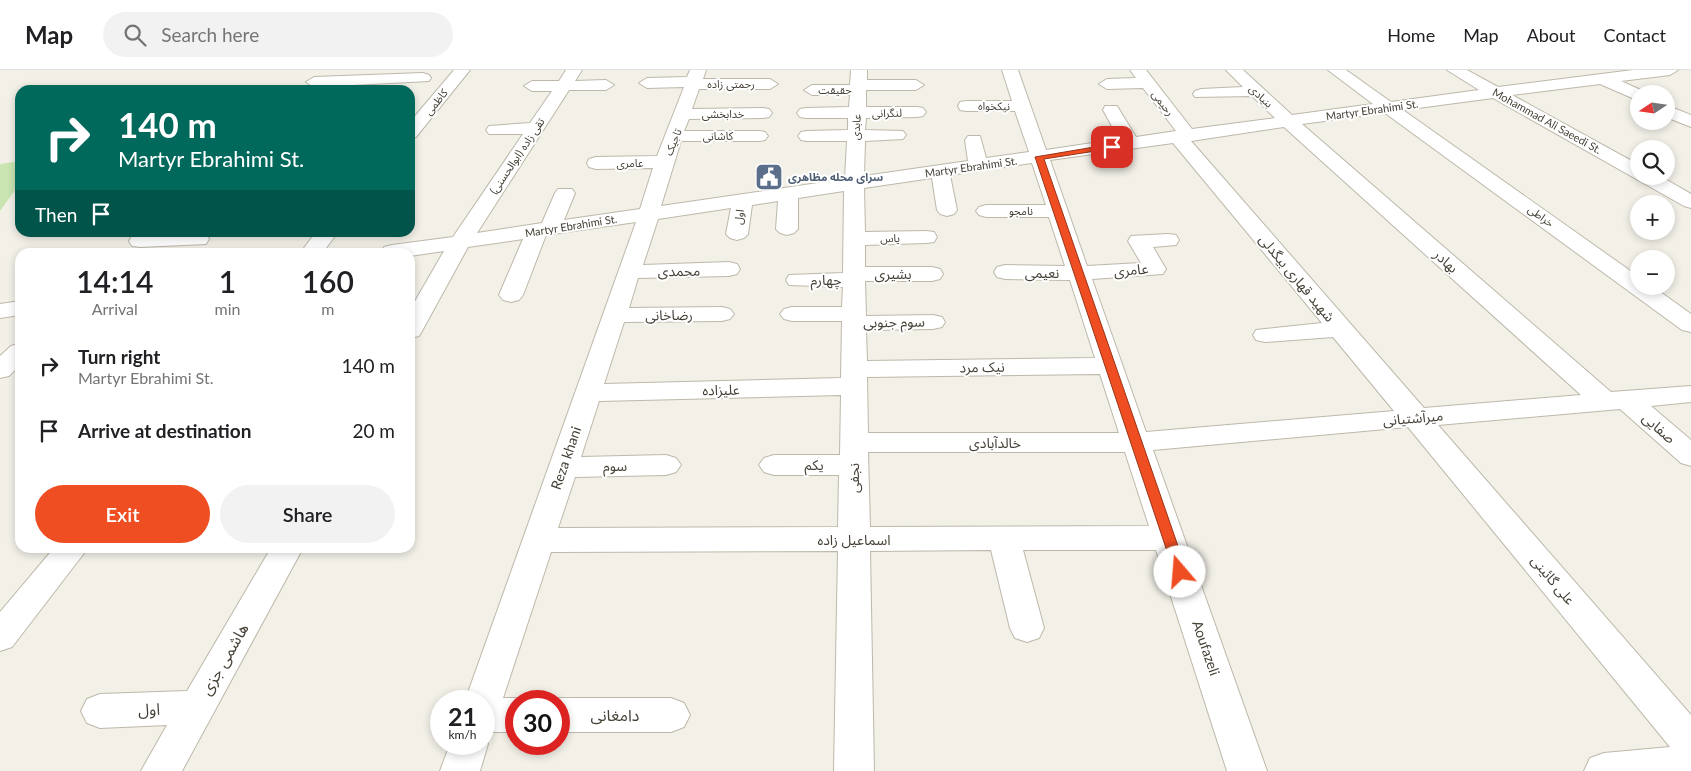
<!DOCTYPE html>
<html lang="en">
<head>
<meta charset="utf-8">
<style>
  :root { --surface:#fff; --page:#f2f2f2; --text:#202124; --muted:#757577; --line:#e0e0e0; --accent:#ee4e22 }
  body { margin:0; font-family:Lato,"Noto Sans Arabic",sans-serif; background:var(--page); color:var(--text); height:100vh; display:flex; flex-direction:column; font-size:19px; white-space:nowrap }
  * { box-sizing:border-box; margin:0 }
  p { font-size:16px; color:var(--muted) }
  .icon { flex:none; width:28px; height:28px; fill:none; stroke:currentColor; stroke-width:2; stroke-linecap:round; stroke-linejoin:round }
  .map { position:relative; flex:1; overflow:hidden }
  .panel { position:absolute; left:15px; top:178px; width:400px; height:305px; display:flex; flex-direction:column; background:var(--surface); border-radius:15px; box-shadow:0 2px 8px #0003 }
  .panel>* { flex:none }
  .hud { position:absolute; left:15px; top:15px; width:400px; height:152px; border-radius:15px; box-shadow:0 2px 8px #0003; background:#00695c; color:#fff; overflow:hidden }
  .needle { width:32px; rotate:257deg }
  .tools { position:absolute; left:1630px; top:15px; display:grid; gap:10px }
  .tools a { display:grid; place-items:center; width:45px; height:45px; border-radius:50%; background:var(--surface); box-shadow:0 2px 8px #0003; font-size:25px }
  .speed { position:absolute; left:430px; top:620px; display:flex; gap:10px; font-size:25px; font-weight:700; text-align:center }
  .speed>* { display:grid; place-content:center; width:65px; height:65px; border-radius:50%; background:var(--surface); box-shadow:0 2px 8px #0003; line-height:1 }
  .speed small { font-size:12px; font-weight:400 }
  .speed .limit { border:8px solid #d22; background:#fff; color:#111 }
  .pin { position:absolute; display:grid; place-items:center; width:42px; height:42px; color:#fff; margin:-21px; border-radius:10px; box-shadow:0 2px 8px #0006 }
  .me { position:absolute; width:55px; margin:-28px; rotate:342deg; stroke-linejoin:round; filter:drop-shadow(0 0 4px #0008) }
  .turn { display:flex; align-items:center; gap:18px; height:105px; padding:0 20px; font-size:22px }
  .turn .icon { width:65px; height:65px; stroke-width:2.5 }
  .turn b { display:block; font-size:35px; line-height:42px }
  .then { display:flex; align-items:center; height:48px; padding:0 20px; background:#0003; gap:10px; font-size:19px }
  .eta { display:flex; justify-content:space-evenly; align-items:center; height:85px; text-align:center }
  .eta b { font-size:30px; font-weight:600; line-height:35px }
  .button { display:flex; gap:10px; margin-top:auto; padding:10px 20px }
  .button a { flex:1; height:58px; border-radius:30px; background:var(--accent); color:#fff; font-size:20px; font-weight:600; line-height:58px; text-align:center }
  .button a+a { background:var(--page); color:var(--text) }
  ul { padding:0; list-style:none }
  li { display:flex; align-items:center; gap:15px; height:65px; padding:0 20px }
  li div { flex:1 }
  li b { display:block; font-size:19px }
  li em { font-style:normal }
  header { display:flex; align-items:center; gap:30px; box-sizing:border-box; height:70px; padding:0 25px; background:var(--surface); border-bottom:1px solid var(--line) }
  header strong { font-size:24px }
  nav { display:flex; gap:28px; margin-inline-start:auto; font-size:18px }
  .search { width:350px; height:45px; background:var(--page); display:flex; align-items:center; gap:12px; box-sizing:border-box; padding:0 18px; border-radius:28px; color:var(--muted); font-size:19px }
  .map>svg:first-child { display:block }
  .green { fill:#cae4b2 }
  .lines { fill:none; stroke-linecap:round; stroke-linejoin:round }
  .minor-casing { stroke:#bdb8aa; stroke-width:2 }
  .minor { fill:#fff; fill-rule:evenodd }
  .route { fill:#ee4e22; stroke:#9b3316 }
  .labels { text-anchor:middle; stroke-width:4; stroke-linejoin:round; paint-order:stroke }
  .far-street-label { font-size:11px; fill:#454036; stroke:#fff }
  .far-service-label { font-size:11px; font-weight:bold; fill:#4e5e75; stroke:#fff; text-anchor:start }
  .street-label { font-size:14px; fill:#454036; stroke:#fff }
  .near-street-label { font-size:16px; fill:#454036; stroke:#fff }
</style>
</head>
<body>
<header>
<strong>Map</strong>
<div class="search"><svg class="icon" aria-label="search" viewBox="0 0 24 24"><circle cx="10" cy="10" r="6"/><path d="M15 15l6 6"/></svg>Search here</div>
<nav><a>Home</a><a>Map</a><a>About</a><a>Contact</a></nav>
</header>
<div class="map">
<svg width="1691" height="701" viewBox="0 0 1691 701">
  <rect width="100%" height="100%" fill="#f2f0e7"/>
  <path class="green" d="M20,91V113L0,141V94Z"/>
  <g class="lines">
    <defs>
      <path id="minor" d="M454,0H470L416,67L410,68V52Z
        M566,0H582L575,11L606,10L614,15L606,20H569L477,163L542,153L555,123L558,119H572L575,123L564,150L640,139L653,98L596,99L589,97L587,93L589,89L596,87L657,86L684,17L647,18L639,13L647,8L687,7L690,0H706L703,9H770L778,14L770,19H699L692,39L763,38L769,39L772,43L769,47L763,48L689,49L684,61H759L765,62L768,66L765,70L759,71H681L661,136L845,109L847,71H807L801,70L798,66L801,62L807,61L848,60V48H806L800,47L797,43L800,39L806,38L849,37L850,25H812L804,20L812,15H850L851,0H867V10H916L924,15L916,20H866V37H917L923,38L926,42L923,46L917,47L866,48L865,60L903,61L906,65L903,69L865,71L864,106L968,91L965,70L968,66H980L986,88L1029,82L1015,41H966L960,40L958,36L960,32L966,31H1012L1002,0H1018L1046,80L1119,69L1103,40L1105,36H1117L1136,67L1176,61L1143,18L1107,19L1099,14L1107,9L1136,8L1130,0H1146L1192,59L1275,48L1252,26L1195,27L1193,24L1195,21L1201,19L1243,17L1226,0H1243L1292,45L1373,34L1328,0H1346L1391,32L1479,20L1447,0H1467L1498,17L1633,0H1678L1670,5L1621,11L1645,22L1639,24V31L1600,14L1512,25L1639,95V106H1660L1691,124V138L1684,136L1493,28L1403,40L1639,207V216H1652L1691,244V262L1682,260L1385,43L1302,54L1611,322L1691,316V332L1651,336L1691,370V396L1681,393L1620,339L1438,355L1691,645V701H1584L1590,688L1604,683L1670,677L1408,357L1153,380L1267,701H1227L1156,480H1023L1044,558L1039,568L1027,572L1015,568L1010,558L991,480L870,481L874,701H834L838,481L551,482L503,628H516L524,631H516V662H484V631H465L636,152L546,165L523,225L519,230L511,232L503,230L499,225L523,169L468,177L422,261L419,266L410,268V240L444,181L410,186V182H381L384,177L392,175L453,167L523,64H489L486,60L489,56L530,53L552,21H532L524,16L532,11H559ZM1284,57L1581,325L1424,338L1191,71ZM1173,73L1322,253L1256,260L1253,265L1256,270L1265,272L1333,267L1394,341L1146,362L1092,209L1163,204L1166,199L1153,177L1176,175L1179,170L1176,165L1168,164L1131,166L1128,171L1141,193L1087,196L1050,90ZM1032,93L1046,135H986L979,137L976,141L979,145L986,147H1049L1065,196L1005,195L997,197L994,202L997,207L1005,209L1070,210L1095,288L867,291L866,260L933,259L942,257L945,252L942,247L933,245L866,246L865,211H932L940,209L943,204L940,199L932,197H865V175L926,173L934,172L937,167L934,162L926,161L865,162L864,118L932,108L937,140L940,144L947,146L954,144L957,140L950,105ZM844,121L843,203L789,205L786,210L789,215L843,217L842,237H792L784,239L780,244L784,249L792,251H842L841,308L604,314L624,252L722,251L730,249L734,244L730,239L722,237L629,238L638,208L729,206L737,204L740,199L737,194L729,192L643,195L658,149L731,138L726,164L730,168L737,170L744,168L748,164L752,135L778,131L776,159L780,163L787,165L794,163L798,159V128ZM1100,304L1119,363H868L867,307ZM841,325L840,385H774L764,388L759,395L764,402L774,405H839L838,457L558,458L575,407L666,405L676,402L681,395L676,388L666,385L581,387L599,331ZM868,382H1125L1149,456L870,457Z
        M423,3L429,5L431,8L429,11L314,17L306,12L314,7Z
        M1666,35L1691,45V57L1666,47Z
        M316,162H338L323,182H301Z
        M198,163L206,164L209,169L206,174L140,177L132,176L129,171L132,166L140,165Z
        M20,231V245L0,248V234Z
        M20,273V295L9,306L0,308V286L11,276Z
        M54,478H88L12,577L0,581V542Z
        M271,478H303L182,701H141L167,655L100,658L87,653L81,641L87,629L100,624L187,621Z
        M559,628H671L684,633L690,645L684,657L671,662H559V631H551Z
        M484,664L488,674L480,701H440L450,674H484Z"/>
    </defs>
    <use href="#minor" class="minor-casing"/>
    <use href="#minor" class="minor"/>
  </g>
  <path class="route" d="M1112,74L1116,77L1115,78L1044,89L1187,502L1180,507L1174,502L1035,87Z"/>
  <defs>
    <symbol id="civic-square" viewBox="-11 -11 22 22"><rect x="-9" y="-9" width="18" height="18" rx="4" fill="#5c6f8a" stroke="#fff"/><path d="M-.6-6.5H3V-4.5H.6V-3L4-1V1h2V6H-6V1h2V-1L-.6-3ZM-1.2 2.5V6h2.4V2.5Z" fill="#fff"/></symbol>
  </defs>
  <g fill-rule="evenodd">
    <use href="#civic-square" x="753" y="91" width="32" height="32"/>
  </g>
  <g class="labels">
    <g class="far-street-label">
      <text x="731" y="18">رحمتی زاده</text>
      <text x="835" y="24">حقیقت</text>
      <text transform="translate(1261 26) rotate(43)" y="4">بنیادی</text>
      <text transform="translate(436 32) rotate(-51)" y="4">کاظمی</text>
      <text transform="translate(1163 33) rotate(53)" y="4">رحیمی</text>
      <text transform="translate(994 36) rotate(1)" y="4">نیکخواه</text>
      <text transform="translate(1372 40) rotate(-8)" y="4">Martyr Ebrahimi St.</text>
      <text transform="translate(887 43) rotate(-1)" y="4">لنگرانی</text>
      <text x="723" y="48">خدابخشی</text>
      <text transform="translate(1547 51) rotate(29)" y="4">Mohammad Ali Saeedi St.</text>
      <text transform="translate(856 57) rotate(-87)" y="4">عابدی</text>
      <text transform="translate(718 66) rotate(-1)" y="4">کاشانی</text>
      <text transform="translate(673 72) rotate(-68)" y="4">تاجیک</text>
      <text transform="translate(517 86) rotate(-56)" y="4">تقی زاده (ابوالحسنی)</text>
      <text x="630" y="97">عامری</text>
      <text transform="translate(971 97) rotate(-8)" y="4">Martyr Ebrahimi St.</text>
      <text x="1021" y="145">نامجو</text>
      <text transform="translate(1541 146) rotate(36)" y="4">خراطی</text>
      <text transform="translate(739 147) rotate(-83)" y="4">اول</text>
      <text transform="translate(571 156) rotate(-9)" y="4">Martyr Ebrahimi St.</text>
      <text transform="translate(890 168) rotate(-1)" y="4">یاس</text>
    </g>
    <g class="far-service-label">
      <text x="788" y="111">سرای محله مظاهری</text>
    </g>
    <g class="street-label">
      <text transform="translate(1446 191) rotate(42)" y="5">بهادر</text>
      <text transform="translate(1131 200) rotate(-5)" y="5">عامری</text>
      <text transform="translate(679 201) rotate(-1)" y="5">محمدی</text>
      <text x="1042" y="208">نعیمی</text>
      <text x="893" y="209">بشیری</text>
      <text transform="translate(1297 208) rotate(50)" y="5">شهید قهاری بیگدلی</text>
      <text x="826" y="215">چهارم</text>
      <text transform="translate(669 245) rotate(-1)" y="5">رضاخانی</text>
      <text transform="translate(894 252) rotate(-1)" y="5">سوم جنوبی</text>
      <text transform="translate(982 297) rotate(-1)" y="5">نیک مرد</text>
      <text transform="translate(721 320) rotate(-1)" y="5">علیزاده</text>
      <text transform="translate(1413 348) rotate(-5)" y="5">میرآشتیانی</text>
      <text transform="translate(1659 358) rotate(41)" y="5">صفایی</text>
      <text x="995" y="378">خالدآبادی</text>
      <text transform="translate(566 388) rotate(-71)" y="5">Reza khani</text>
      <text x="814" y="400">یکم</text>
      <text transform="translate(615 396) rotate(-1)" y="5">سوم</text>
      <text transform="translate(854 408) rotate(-90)" y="5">نجفی</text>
      <text x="854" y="475">اسماعیل زاده</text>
      <text transform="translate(1553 510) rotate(50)" y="5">علی گائینی</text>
      <text transform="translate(1206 578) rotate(71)" y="5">Aoufazeli</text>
    </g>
    <g class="near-street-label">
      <text transform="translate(224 589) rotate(-60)" y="6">هاشمی جزی</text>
      <text transform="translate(149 639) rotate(-2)" y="6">اول</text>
      <text x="615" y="651">دامغانی</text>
    </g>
  </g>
</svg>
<div class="tools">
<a><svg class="needle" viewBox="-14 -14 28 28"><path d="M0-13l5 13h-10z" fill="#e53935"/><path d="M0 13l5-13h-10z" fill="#757577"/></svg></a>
<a><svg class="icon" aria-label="search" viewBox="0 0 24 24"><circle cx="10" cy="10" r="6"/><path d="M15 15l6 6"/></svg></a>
<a>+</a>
<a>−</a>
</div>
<div class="speed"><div>21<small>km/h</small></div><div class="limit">30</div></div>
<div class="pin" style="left:1112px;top:77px;background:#d93025"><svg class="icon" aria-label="arrive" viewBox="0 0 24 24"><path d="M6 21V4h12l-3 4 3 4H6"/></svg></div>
<svg class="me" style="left:1180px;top:502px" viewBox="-20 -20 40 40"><circle r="19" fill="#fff"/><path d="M0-13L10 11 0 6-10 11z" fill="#ee4e22"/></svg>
<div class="hud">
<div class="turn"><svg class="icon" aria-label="right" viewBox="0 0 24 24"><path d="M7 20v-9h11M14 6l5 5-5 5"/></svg><div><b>140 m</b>Martyr Ebrahimi St.</div></div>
<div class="then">Then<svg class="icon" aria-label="arrive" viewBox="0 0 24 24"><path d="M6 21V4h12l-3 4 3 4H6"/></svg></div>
</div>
<section class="panel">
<div class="eta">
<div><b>14:14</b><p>Arrival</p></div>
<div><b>1</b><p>min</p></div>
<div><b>160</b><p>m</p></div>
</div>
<ul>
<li><svg class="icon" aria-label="right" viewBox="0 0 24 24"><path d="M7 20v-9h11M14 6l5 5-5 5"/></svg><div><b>Turn right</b><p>Martyr Ebrahimi St.</p></div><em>140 m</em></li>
<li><svg class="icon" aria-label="arrive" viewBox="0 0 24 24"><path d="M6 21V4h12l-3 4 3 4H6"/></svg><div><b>Arrive at destination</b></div><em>20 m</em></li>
</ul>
<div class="button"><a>Exit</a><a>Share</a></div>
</section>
</div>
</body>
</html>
